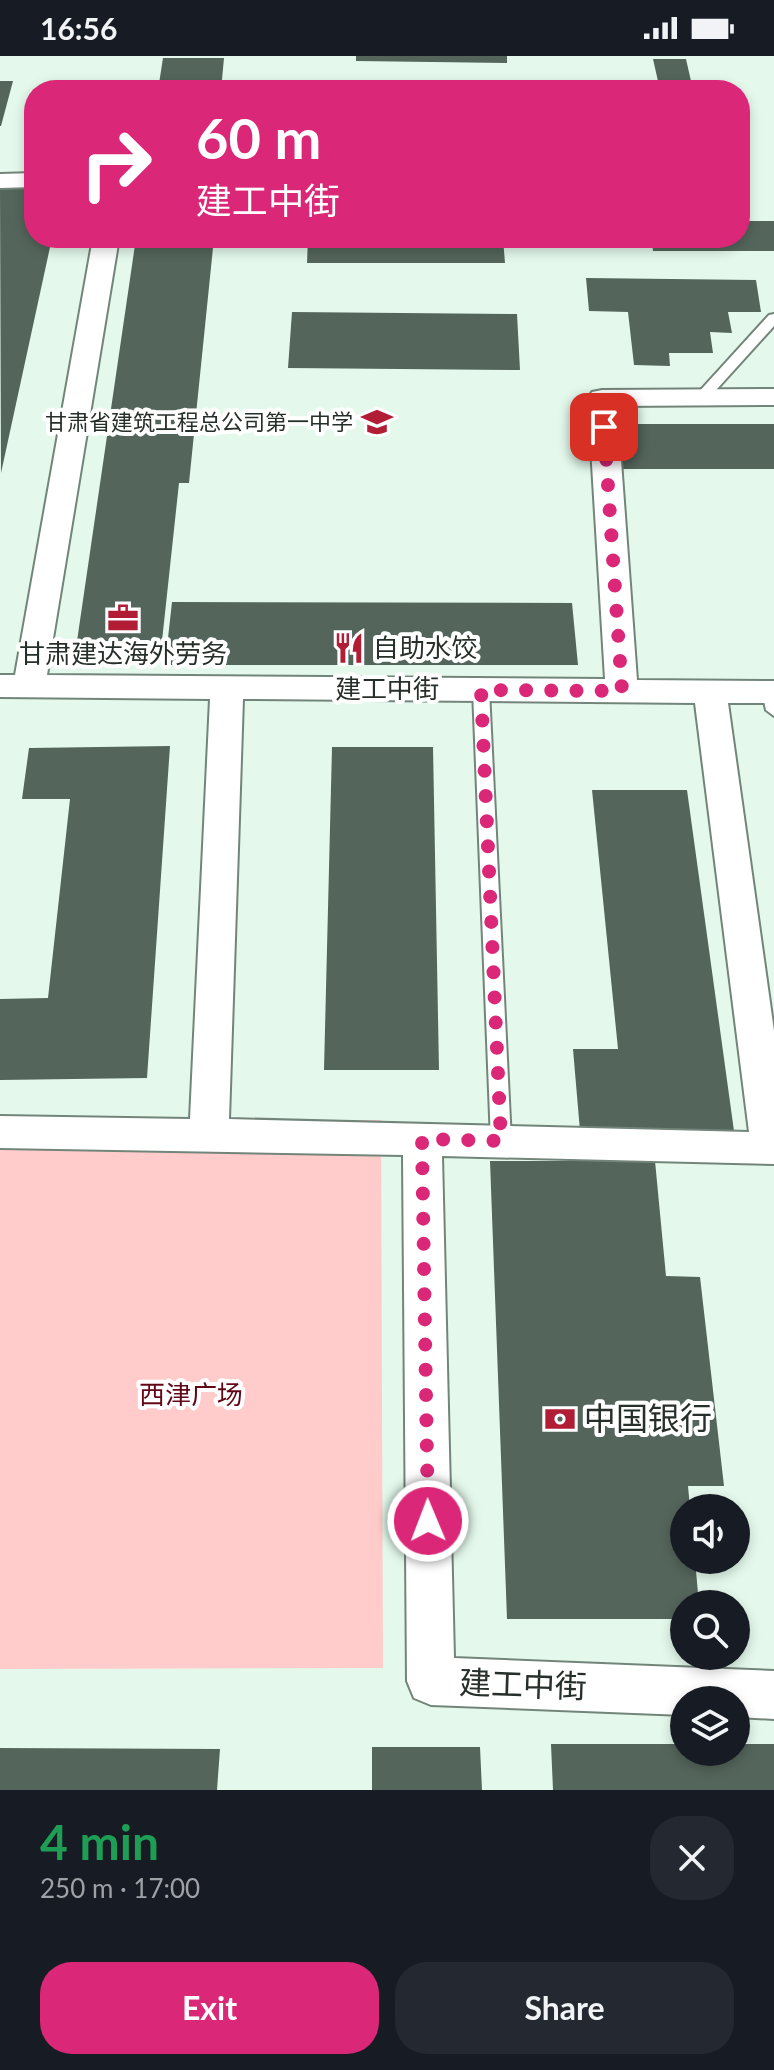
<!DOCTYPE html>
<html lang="en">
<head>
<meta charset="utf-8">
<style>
  :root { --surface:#171b24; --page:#242831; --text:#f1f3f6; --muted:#9ea1a6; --accent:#db2777 }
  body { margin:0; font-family:Lato,"Noto Sans SC",sans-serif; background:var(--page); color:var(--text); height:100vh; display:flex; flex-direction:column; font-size:30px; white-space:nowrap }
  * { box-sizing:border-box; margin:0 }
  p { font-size:26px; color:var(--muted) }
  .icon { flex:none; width:44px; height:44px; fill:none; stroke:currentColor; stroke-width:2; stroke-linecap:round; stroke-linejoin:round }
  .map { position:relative; height:1734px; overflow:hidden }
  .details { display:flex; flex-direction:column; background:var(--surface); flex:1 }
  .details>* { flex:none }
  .top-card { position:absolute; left:24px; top:24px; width:726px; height:168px; border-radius:32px; box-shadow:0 4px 12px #0003; background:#db2777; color:#fff; overflow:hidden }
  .fabs { position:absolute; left:670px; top:1438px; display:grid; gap:16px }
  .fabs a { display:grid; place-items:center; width:80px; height:80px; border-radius:50%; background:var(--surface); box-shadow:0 4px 12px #0003; font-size:40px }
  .pin { position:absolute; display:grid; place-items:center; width:68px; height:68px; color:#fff; margin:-34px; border-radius:16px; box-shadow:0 4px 12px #0006 }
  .me { position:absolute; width:88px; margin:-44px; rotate:359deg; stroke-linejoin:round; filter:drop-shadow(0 0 6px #0008) }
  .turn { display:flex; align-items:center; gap:28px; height:168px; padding:0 40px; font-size:36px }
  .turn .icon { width:104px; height:104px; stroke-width:2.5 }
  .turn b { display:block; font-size:56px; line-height:68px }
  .round { display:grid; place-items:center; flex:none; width:84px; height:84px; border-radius:32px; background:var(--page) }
  .overview { display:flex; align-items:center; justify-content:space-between; height:136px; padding:0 40px }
  h1 { font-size:48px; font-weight:700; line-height:60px; color:#1e9e55 }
  .cta { display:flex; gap:16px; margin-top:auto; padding:16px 40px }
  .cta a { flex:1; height:92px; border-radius:32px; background:var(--accent); color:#fff; font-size:32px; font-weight:700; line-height:92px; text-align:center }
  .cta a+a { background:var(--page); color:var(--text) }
  .status { display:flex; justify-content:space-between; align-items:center; height:56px; padding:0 40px; background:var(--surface); direction:ltr }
  .status svg { height:22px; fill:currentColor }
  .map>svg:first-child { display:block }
  .green { fill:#ffcccb }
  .building { fill:#54655b }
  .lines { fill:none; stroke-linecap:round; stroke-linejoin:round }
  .lane-casing { stroke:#73857a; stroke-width:4 }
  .street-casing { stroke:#73857a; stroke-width:4 }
  .lane { fill:#fff; fill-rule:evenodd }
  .street { fill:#fff; fill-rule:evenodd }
  .route { stroke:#db2777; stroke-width:14; stroke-dasharray:0 25.2 }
  .labels { text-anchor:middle; stroke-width:8; stroke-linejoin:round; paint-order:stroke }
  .far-poi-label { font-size:22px; fill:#272f2a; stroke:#fff; text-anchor:end }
  .poi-label { font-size:26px; fill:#272f2a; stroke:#fff; text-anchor:start }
  .street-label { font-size:26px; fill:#272f2a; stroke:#fff }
  .park-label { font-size:26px; fill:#610617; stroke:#fff }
  .near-poi-label { font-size:32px; fill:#272f2a; stroke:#fff; text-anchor:start }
  .near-street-label { font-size:32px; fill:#272f2a; stroke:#fff }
</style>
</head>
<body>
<div class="status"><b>16:56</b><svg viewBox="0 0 49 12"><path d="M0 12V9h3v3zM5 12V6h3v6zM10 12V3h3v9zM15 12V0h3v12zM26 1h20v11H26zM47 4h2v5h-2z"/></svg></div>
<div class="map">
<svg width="774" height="1734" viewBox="0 0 774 1734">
  <rect width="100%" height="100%" fill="#e4f9ec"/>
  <path class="green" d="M381,1064L383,1612L0,1613V1065Z"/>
  <path class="building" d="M356,0H507V7L356,5Z
    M163,2H224L221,34H158Z
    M653,3H686L693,34H660Z
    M0,25H13L1,70H0Z
    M0,133H34V182H52L1,417Z
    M740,165H774V195H653L651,182H740Z
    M136,182H214L189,427H179L162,585H77Z
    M308,182H503L505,207H307Z
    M586,222L756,224L761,256H728L732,277L710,276L713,297H669L670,310L634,309L628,256L589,255Z
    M292,256L517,258L520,314L288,312Z
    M617,368H774V413H622Z
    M172,546L572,547L578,609H165Z
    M170,690L147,1022L0,1024V943L48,942L70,743H22L29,692Z
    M332,691H433L439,1014H324Z
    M592,734H687L734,1075H580L573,993H618Z
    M490,1105H655L666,1220L700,1221L724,1430H688L690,1452H684V1504H695L699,1548H684V1563H507Z
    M551,1688H684V1696H736V1688H774V1734H553Z
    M372,1691H480L482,1734H372Z
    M0,1692L220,1693L217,1734H0Z"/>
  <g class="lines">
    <defs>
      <path id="lane" d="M774,258V270L707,344H697V338L769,259Z
        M481,628L489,634L511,1085L508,1091L501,1093L494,1091L491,1085L473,634Z
        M770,630L774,632V660L766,654L762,636Z"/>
      <path id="street" d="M34,117V131L0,132V118Z
        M93,182H119L47,619L605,623L588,342L592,336L602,334L774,333V349L617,350L637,624L774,625V647H728L774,975V1108L442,1100L454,1602L774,1615V1663L736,1661V1644H684V1659L431,1649L414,1642L407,1625L403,1099L0,1092V1060L190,1063L210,643L0,641V619H15ZM243,643L695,647L749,1076L229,1063Z"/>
    </defs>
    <use href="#lane" class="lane-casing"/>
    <use href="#street" class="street-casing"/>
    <use href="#lane" class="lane"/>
    <use href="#street" class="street"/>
  </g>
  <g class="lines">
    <path class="route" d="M428,1465L422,1083L501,1085L481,634L622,635L604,371"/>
  </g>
  <defs>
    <symbol id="school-bare" viewBox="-9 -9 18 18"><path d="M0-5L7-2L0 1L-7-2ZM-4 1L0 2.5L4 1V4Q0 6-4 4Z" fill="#b11d34" stroke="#fff" stroke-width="2.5" paint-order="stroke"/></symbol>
    <symbol id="office-bare" viewBox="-9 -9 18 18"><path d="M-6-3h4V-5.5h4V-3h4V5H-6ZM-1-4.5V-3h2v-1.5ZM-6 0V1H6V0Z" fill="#b11d34" stroke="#fff" stroke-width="2.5" paint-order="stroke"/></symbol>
    <symbol id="restaurant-bare" viewBox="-9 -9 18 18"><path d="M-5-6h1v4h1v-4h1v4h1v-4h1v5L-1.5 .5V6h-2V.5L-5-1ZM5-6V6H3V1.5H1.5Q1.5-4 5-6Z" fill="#b11d34" stroke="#fff" stroke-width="2.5" paint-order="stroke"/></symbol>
    <symbol id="bank-bare" viewBox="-9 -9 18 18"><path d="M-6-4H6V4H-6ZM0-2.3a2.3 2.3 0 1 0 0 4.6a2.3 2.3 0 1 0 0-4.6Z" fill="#b11d34" stroke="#fff" stroke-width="2.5" paint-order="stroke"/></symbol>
  </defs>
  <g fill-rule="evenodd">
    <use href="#school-bare" x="355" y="344" width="44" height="44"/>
    <use href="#office-bare" x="101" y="540" width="44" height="44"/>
    <use href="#restaurant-bare" x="327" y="570" width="44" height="44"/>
    <use href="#bank-bare" x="538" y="1341" width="44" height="44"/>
  </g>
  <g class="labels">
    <g class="far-poi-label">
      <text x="353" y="374">甘肃省建筑工程总公司第一中学</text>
    </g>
    <g class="poi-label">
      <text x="373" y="601">自助水饺</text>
      <text x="123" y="607" text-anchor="middle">甘肃建达海外劳务</text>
    </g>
    <g class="street-label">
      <text x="387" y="642">建工中街</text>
    </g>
    <g class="park-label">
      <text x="191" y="1348">西津广场</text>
    </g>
    <g class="near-poi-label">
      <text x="584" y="1374">中国银行</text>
    </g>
    <g class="near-street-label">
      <text transform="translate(523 1629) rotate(2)" y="11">建工中街</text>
    </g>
  </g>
</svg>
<div class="fabs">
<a><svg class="icon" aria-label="sound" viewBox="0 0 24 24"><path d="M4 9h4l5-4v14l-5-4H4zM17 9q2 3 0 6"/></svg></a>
<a><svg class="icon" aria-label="search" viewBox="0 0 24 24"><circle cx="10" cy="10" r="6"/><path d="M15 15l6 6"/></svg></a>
<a><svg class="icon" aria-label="layers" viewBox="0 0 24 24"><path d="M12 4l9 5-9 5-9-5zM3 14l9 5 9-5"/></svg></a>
</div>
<div class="pin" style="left:604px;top:371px;background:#d93025"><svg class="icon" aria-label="arrive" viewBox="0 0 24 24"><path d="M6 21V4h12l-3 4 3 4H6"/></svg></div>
<svg class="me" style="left:428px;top:1465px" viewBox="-20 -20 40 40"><circle r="17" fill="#db2777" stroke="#fff" stroke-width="3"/><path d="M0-11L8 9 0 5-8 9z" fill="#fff"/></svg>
<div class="top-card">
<div class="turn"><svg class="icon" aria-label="right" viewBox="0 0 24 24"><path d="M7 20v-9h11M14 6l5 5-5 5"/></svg><div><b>60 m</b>建工中街</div></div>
</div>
</div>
<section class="details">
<div class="overview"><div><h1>4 min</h1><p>250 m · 17:00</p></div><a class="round"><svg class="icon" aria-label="close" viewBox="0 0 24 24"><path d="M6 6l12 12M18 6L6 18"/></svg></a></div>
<div class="cta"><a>Exit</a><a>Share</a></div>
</section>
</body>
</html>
